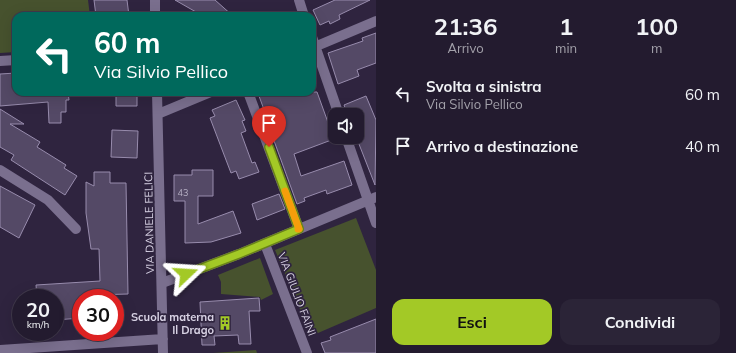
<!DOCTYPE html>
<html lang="it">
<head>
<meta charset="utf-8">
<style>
  :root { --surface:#231b2f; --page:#2b2437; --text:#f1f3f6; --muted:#a3a1aa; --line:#40394b; --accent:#a3c926 }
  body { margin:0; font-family:Mulish,sans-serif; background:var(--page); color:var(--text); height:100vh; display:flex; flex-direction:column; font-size:15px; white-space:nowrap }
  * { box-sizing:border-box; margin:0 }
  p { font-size:13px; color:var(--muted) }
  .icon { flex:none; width:22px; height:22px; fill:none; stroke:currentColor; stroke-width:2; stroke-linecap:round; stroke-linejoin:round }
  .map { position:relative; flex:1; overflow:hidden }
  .details { display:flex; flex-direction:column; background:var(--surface); width:360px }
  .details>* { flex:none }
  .hud { position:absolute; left:12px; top:12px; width:304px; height:84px; border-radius:12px; box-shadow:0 4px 16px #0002,0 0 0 1px var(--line); background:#00695c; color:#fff; overflow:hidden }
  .tools { position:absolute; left:328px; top:108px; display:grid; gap:8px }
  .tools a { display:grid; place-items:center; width:36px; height:36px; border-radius:8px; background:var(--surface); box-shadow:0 4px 16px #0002,0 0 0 1px var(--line); font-size:20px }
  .speed { position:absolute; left:12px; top:289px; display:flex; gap:8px; font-size:20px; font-weight:700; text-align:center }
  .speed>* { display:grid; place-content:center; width:52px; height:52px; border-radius:50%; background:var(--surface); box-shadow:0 4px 16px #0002,0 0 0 1px var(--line); line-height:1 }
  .speed small { font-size:10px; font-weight:400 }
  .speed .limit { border:6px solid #d22; background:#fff; color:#111 }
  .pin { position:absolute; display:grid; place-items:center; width:34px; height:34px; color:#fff; margin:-41px -17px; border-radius:50% 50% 50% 0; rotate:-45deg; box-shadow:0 0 4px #0007 }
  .pin .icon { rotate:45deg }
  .me { position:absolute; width:44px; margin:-22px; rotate:70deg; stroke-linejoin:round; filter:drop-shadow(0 0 3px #0008) }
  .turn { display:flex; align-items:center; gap:14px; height:84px; padding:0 16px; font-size:18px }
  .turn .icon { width:52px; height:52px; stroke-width:2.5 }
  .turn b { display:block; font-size:28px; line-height:34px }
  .eta { display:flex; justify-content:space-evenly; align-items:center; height:68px; text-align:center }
  .eta b { font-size:24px; font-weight:700; line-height:28px }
  .primary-button { display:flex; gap:8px; margin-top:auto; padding:8px 16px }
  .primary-button a { flex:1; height:46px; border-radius:12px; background:var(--accent); color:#111; font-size:16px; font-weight:700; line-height:46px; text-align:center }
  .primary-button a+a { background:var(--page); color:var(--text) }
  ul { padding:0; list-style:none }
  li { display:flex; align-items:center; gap:12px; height:52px; padding:0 16px }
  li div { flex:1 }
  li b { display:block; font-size:15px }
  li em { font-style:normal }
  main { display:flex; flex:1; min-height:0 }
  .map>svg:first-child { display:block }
  .green { fill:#47522e }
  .building { fill:#544966; stroke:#988cad }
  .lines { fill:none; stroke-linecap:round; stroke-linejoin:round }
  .street { stroke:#7a6f8e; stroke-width:10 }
  .route-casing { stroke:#6a8319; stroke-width:10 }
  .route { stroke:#a3c926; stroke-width:7 }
  .slow { stroke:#f59e0b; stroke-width:7 }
  .labels { text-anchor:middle; stroke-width:3.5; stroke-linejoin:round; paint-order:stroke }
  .number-label { font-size:9px; fill:#b7b0c4 }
  .street-label { font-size:11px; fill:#d8d2e4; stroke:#2f243f }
  .poi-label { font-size:11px; font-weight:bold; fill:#d8d2e4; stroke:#2f243f; text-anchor:end }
</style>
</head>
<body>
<main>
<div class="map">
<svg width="376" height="353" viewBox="0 0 376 353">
  <rect width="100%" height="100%" fill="#2f243f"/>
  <path class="green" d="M0,0H88L90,16H16V52L0,53Z
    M356,218L376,270V308L311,336L275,250Z
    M260,258L273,294L261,300L260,297L221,294V282L218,275Z
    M256,350L257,353H213Z"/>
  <path class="building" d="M94,0H127L129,16H96Z
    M175,0H215L233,16H203Z
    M335,0H370L339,15L340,19L330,24L329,21L320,25L313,10Z
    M376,33V63L357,70L359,76L338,84L328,53L363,41L362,38Z
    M16,73V92H68L69,100H66V112H61V123H49L48,102L0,106V74Z
    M116,92H137V106H116Z
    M261,92H317L334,139L294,154L301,176L344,161L352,185L327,194L326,190L304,198L305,201L297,204L269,127L270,126L259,96L262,95Z
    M366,96L376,120L375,185L357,139V115H348L344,105Z
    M236,100L245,120L242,121L246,131L241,133L252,163L255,162L259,172L239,179L236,171L231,173L210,118L215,116L212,110Z
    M0,109L24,124H10L40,142L37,147L66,165L64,168L77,176L65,195L11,160L14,155L0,147Z
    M112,130L138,131L137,158L111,157Z
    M192,170H213V196H198V224L233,211L241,233L211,242L185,243V201H174V175H192Z
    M94,172H110V183H126L128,294L93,295L94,298H81V318L55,320V298H37L36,285L100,281L99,249H91L86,213V182L94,186Z
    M0,186L35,205L19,238L0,227Z
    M279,194L285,209L257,220L252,204Z
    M259,298L260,311H249L251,344H239L238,335L214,336L215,345H202L200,302Z
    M376,319V353H325L321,343L331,340L330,337Z"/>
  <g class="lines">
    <path class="street" d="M155,0V16
      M299,0L304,16
      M312,37L339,115
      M312,48L376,21
      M0,61L16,60
      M157,92L163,353
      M248,92L299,229
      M158,114L211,92
      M346,137L376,223
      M0,170L48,200L76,229
      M265,244L307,353
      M162,283L239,254L376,197
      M0,350L163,339"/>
  </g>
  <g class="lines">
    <defs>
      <path id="route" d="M186,274L239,254L299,229L269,147"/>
    </defs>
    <use href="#route" class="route-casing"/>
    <use href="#route" class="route"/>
    <path class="slow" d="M285,191L299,229H298"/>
  </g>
  <defs>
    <symbol id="building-bare" viewBox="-9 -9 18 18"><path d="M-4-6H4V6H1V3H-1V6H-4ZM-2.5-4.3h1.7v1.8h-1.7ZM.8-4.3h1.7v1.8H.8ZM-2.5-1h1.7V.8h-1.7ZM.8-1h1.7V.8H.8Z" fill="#a3c926" stroke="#2f243f" stroke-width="2.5" paint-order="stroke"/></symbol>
  </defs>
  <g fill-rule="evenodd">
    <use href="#building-bare" x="215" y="313" width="20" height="20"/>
  </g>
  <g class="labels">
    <g class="number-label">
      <text x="183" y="196">43</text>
    </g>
    <g class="street-label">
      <text transform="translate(149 223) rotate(-91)" y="4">VIA DANIELE FELICI</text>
      <text transform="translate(297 294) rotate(69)" y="4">VIA GIULIO FAINI</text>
    </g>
    <g class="poi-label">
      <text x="214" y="321">Scuola materna<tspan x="214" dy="13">Il Drago</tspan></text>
    </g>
  </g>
</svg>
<div class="tools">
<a><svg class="icon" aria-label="sound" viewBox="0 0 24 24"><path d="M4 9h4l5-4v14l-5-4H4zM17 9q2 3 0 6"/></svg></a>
</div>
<div class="speed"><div>20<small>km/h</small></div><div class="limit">30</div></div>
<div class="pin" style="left:269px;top:147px;background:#d93025"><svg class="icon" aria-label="arrive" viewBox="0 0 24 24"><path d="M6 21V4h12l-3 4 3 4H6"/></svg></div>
<svg class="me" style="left:186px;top:274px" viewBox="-20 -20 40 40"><path d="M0-17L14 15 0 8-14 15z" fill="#a3c926" stroke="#fff" stroke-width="4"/></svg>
<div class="hud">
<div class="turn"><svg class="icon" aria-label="left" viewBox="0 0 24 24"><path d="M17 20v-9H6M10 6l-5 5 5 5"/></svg><div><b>60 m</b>Via Silvio Pellico</div></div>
</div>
</div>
<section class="details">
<div class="eta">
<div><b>21:36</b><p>Arrivo</p></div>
<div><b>1</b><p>min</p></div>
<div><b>100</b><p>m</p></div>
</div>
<ul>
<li><svg class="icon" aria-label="left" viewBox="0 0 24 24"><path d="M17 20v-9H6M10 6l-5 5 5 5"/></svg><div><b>Svolta a sinistra</b><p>Via Silvio Pellico</p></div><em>60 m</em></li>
<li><svg class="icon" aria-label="arrive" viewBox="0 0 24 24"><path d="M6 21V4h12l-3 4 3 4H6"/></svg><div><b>Arrivo a destinazione</b></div><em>40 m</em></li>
</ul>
<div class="primary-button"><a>Esci</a><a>Condividi</a></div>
</section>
</main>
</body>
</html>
